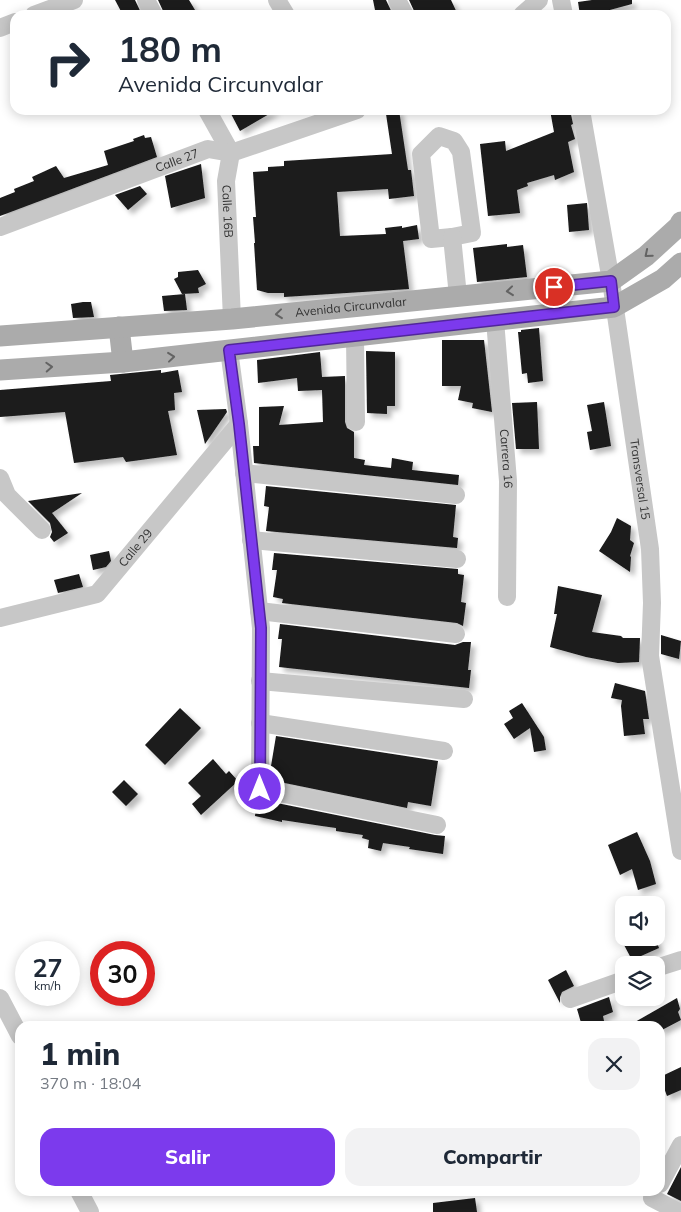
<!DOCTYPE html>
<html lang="es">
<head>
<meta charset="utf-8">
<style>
  :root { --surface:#fff; --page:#f2f2f3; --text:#1f2937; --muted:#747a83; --accent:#7c3aed }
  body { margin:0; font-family:Mulish,sans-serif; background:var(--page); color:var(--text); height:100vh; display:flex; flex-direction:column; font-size:19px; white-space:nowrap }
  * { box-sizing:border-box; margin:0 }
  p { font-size:16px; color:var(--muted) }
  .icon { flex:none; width:28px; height:28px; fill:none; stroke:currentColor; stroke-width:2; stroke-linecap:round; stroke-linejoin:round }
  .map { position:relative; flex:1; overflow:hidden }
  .sheet { position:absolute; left:15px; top:1021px; width:650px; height:175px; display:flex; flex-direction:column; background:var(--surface); border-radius:15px; box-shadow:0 2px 12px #0003 }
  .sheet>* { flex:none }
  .guide { position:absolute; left:10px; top:10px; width:661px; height:105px; border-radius:15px; box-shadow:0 2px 12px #0003; background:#fff; color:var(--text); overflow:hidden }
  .fabs { position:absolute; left:615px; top:896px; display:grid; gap:10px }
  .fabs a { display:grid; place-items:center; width:50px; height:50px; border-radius:10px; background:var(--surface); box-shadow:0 2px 12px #0003; font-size:25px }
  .speed { position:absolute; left:15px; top:941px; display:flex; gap:10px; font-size:25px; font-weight:700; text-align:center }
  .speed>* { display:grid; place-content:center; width:65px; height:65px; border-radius:50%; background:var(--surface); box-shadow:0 2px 12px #0003; line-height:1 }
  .speed small { font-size:12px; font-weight:400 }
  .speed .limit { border:8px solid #d22; background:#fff; color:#111 }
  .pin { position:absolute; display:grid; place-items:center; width:42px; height:42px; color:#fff; margin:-21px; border:2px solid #fff; border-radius:50%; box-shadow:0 1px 5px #0007 }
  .me { position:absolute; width:55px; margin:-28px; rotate:0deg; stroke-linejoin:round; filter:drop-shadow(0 0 4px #0008) }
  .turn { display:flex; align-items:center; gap:18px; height:105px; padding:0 25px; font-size:22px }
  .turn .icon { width:65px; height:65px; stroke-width:2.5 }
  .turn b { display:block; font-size:35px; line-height:42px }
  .round { display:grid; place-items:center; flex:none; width:52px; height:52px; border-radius:15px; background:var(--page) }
  .overview { display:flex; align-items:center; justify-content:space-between; height:85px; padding:0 25px }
  h1 { font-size:30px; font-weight:800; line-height:38px }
  .cta { display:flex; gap:10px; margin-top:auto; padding:10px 25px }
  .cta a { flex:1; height:58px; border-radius:15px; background:var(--accent); color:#fff; font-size:20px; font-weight:800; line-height:58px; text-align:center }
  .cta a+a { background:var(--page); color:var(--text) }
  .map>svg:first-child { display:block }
  .building { fill:#1a1a1a; filter:url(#shadow) }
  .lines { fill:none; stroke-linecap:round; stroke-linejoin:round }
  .minor { stroke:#c7c7c7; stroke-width:18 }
  .major { stroke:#ababab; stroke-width:21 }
  .oneway { stroke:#636363 }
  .route-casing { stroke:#51269a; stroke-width:12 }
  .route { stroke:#7c3aed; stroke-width:9 }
  .labels { text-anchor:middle; stroke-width:5; stroke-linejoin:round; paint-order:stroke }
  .street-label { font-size:12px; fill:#333; stroke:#fff }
</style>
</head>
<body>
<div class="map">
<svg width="681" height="1212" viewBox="0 0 681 1212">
  <defs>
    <filter id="shadow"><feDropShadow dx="4.5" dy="4.5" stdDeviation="2.5" flood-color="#0004"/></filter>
  </defs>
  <rect width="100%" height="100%" fill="#fff"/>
  <path class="building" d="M115,0H135L142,15H123Z
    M158,0H189L198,15H165Z
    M373,0H386L393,15H376Z
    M409,0H451L458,15H416Z
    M592,0H632V4L606,11V15H580L578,2Z
    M229,110H276L240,131Z
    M393,110H399L408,170H411L414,196L389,199L388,189L337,192L340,236L386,234L385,228L402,226V228L417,225L419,239L403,241L409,289L284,297V293H268L257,290L254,243H255L253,217H256L253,172L268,171V167L284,166V161L392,154L386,114Z
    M550,110H570L573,124L571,125L575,139L568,142L574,172L555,180L554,175L527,183L528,186L517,190L520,213L488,216L480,144L505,141L506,151L554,132Z
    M144,135L145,138L151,137L157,157L0,216V198L15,192L14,189L34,181L32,177L56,166L64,178L108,165L104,151L134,141L133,139Z
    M201,164L205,198L171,208L165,176Z
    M140,186L147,194L128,210L115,195Z
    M587,203L589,230L569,232L567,205Z
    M507,244V247L523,245L527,277L477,282L473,248Z
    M198,270L206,284L198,288L199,293L182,294L174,279L178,277V272Z
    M185,294L187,310L164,311L162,296Z
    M83,302H91L94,317L73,318L71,304Z
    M539,328L543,381L528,383L527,373L522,374L518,332H521V330Z
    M442,340H484L492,412L472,408L473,403L458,400L461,386H442Z
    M366,351L395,352V406H387V414L367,413Z
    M320,352L322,377L345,376V422L347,428L354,432V458L365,460L364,465L391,468L392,458L413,462L412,470L459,475L458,485L254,463L253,446H259V407L284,406L279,425L323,422L322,390L298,391L297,378L258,383L257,360Z
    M161,370V373L178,370L182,392L174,393L175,410L168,411L177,455L126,462L123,457L74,463L65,412L0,417V390L111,381L110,375Z
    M537,402L539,449H516L512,403Z
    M604,402L611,446L590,450L587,432L592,431L587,405Z
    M226,409L227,412L205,444L197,410Z
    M266,486L456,505L453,537L458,538L457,548L266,531L269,507L264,506Z
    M82,493L52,513L68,533L54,542L50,537L52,532L50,523L28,501Z
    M617,518L631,526L630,540L634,543L630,556L631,557L630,572L599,551L611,532Z
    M109,551L111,561L106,567L93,570L90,555Z
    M274,553L458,569V574L464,575L461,602L466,603L463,626L457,623L282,603L283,599L273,597L277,570H272Z
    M79,574L83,587L58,593L54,580Z
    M558,586L602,595L592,632L621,636L623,638H640L639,662L618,663L586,657L550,647L557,614H554Z
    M280,624L455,645L463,642H471L468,670H471L469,688L279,667L282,639H278Z
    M661,635L681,641L679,659L661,654Z
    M615,683L645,691L649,719H643L645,734L624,736L621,706L622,700L611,698Z
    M522,703L544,737L546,750L534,752L530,728L514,739L504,724L513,718L509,711Z
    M180,708L201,728L165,765L145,745Z
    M276,736L438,761L431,806L408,802L407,808L275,781L276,776L271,775V766Z
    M213,759L226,774L229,771L238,781L201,815L192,804L201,796L188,783Z
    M124,780L138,794L126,806L112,792Z
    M257,799L435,835L445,836L443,854L409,849L410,847L383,843L381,851L368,848L369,840L362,838L363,835L336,831V828L322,826L282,820V822L255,816Z
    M637,832L650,861L656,884L638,890L632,869L620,875L608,845Z
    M633,938H655L659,948L632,960L623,943Z
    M566,970L574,986L562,992L560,997V1003L548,980Z
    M609,997L613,1012L603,1016L604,1021L591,1026H582L577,1009Z
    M677,998L680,1009L678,1012L681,1020L660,1031V1026H628Z
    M681,1067V1090L667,1096L660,1077Z
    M681,1167V1201L667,1194Z
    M475,1198L477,1212H433V1203Z"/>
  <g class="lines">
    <g class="minor">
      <path d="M146,0L154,15"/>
      <path d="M277,0L286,15"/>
      <path d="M397,0L405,15"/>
      <path d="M561,0L564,15"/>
      <path d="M34,15L74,0"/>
      <path d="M522,15L539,0"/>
      <path d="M0,28L15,22"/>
      <path id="s1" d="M207,110L231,153L226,181L232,319"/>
      <path id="s2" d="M581,110L611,281L650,549L652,603L650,656L681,851"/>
      <path d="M439,136L454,141L461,152L472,233L452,237L431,239L421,154Z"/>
      <path id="s3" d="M0,227L208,149L231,153L357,110"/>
      <path d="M452,237L458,296"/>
      <path id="s4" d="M495,320L508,481L507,597"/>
      <path d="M355,336L356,422"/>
      <path d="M229,350L239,424L261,628L260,789L437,825"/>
      <path d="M244,473L456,495"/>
      <path d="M0,478L7,495L42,530"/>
      <path d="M251,540L457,559"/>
      <path d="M259,611L456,634"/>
      <path id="s5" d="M0,618L97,594L239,424"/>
      <path d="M260,681L464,699"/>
      <path d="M260,723L444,751"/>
      <path d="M656,968L681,960"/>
      <path d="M0,998L20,1036"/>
      <path d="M570,999L624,980"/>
      <path d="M660,1184L681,1145"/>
      <path d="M79,1191L90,1212"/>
      <path d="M652,1198L679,1212"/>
    </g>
    <g class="major">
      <path d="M119,327L123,362"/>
      <path id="s6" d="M0,336L232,319L611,281L646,256L679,226L681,222"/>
      <path d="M0,370L123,362L614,307L663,279L681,263"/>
    </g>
  </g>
  <defs><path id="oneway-chevron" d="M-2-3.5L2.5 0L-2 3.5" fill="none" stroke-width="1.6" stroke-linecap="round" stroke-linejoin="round" transform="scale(1.25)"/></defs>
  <g class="oneway">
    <use href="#oneway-chevron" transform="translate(648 254) rotate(140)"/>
    <use href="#oneway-chevron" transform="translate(510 291) rotate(174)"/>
    <use href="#oneway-chevron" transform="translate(279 314) rotate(174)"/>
    <use href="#oneway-chevron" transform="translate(171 357) rotate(-6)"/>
    <use href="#oneway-chevron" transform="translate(49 367) rotate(-3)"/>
  </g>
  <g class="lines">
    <defs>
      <path id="route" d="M260,789L261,628L239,424L229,350L614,307L611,281L554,287"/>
    </defs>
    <use href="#route" class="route-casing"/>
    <use href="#route" class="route"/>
  </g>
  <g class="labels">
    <g class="street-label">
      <text dy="4" stroke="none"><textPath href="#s3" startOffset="189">Calle 27</textPath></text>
      <text dy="4" stroke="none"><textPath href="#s1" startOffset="108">Calle 16B</textPath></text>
      <text dy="4" stroke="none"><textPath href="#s6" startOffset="352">Avenida Circunvalar</textPath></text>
      <text dy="4" stroke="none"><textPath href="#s4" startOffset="139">Carrera 16</textPath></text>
      <text dy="4" stroke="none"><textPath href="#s2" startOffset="374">Transversal 15</textPath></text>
      <text dy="4" stroke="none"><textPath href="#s5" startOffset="160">Calle 29</textPath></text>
    </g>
  </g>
</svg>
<div class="fabs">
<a><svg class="icon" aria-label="sound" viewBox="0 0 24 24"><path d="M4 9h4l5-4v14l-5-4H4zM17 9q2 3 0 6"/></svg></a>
<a><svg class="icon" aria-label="layers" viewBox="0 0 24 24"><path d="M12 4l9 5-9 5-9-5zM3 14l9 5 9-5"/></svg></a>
</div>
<div class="speed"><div>27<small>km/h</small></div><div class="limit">30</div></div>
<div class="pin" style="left:554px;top:287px;background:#d93025"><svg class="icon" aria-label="arrive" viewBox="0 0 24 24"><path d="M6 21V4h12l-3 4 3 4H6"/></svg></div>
<svg class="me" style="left:260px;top:789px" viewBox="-20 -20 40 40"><circle r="17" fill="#7c3aed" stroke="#fff" stroke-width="3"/><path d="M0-11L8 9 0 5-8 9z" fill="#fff"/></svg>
<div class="guide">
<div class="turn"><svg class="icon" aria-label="right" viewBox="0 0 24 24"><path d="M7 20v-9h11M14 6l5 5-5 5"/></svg><div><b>180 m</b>Avenida Circunvalar</div></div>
</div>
<section class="sheet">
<div class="overview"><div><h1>1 min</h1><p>370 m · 18:04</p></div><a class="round"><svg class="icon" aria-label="close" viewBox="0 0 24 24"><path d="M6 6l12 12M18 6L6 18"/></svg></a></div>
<div class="cta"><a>Salir</a><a>Compartir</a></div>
</section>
</div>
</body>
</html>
